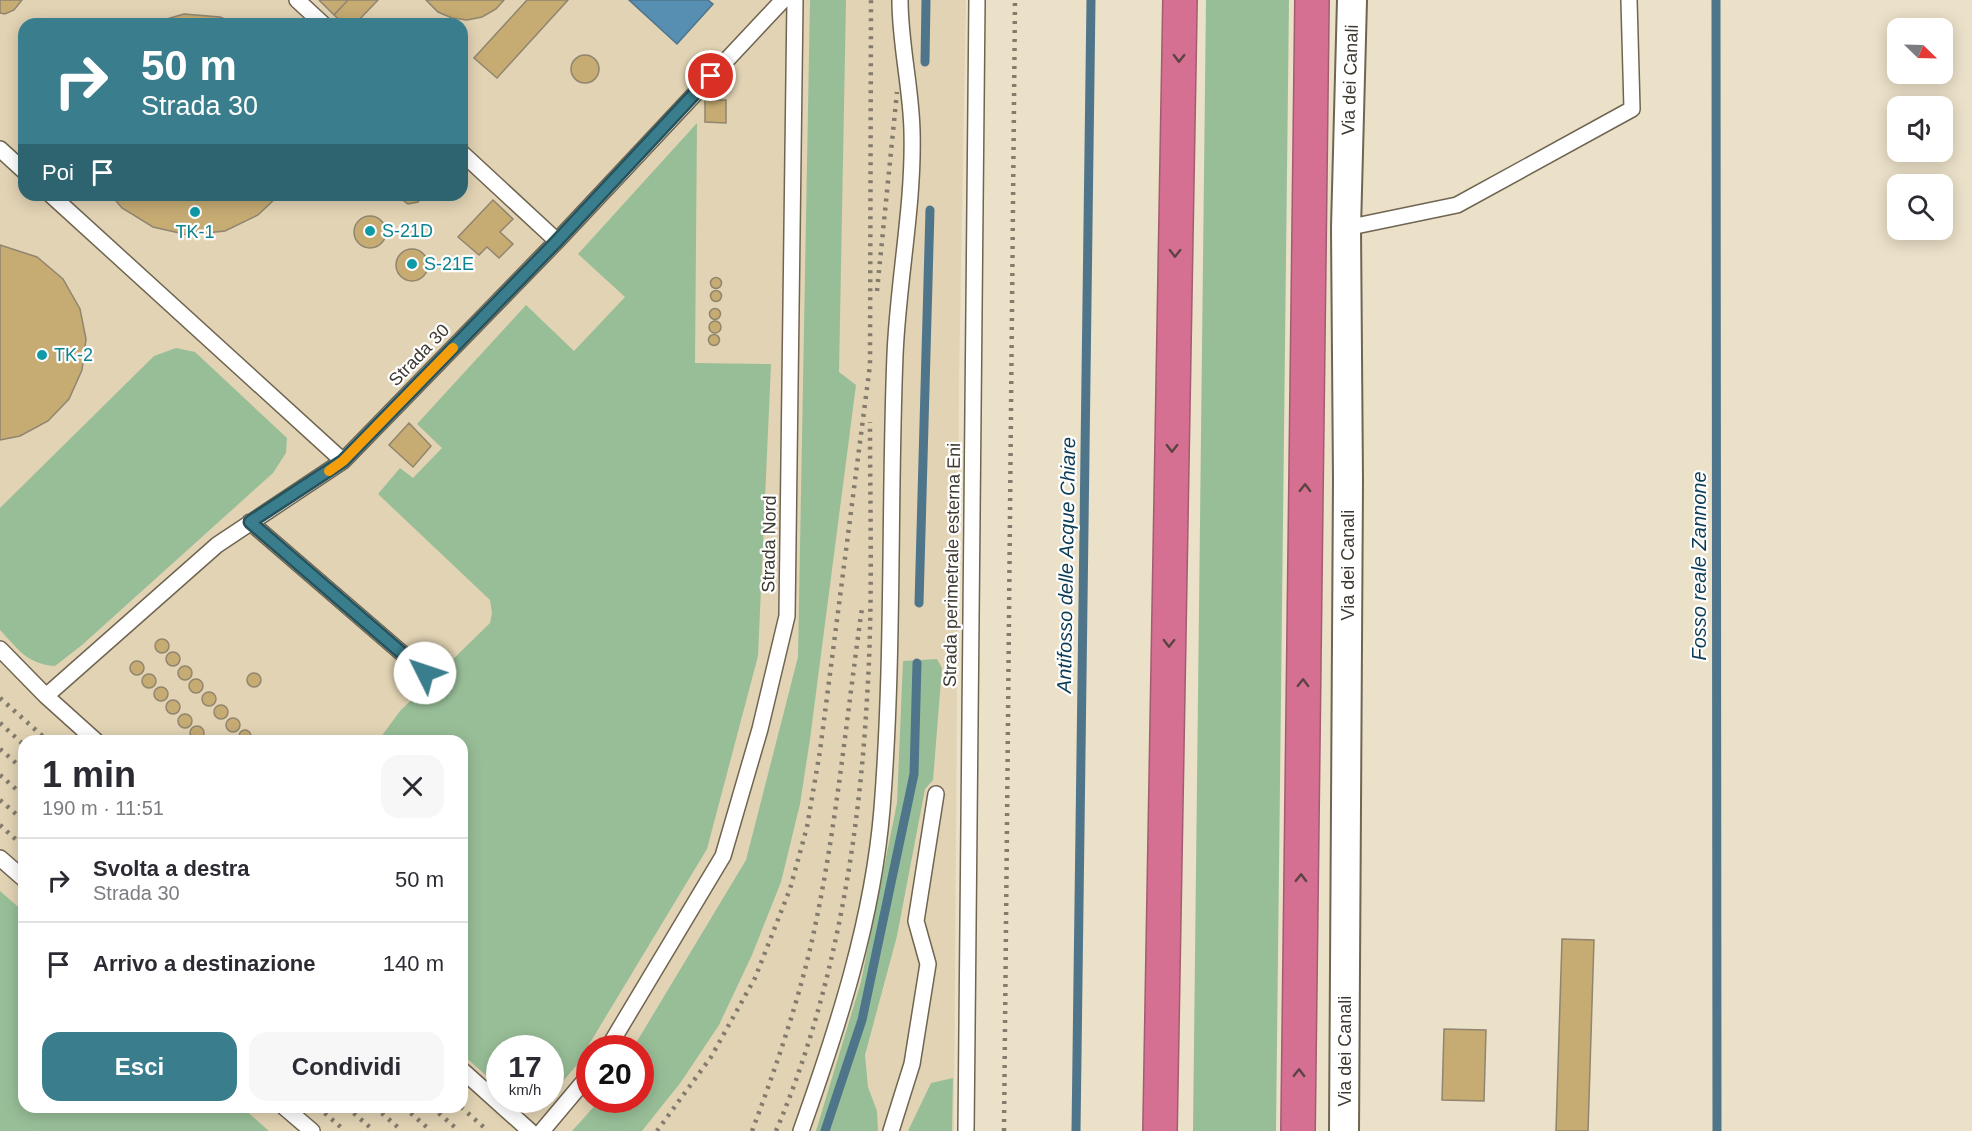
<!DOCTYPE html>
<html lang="it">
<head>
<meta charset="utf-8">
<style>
  :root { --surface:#fff; --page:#f7f7f7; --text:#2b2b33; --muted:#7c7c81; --line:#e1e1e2; --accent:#3a7e8d }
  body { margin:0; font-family:Arial,sans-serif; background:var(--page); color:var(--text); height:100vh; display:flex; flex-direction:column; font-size:22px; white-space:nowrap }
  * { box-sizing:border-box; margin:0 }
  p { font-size:20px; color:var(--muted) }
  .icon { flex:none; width:33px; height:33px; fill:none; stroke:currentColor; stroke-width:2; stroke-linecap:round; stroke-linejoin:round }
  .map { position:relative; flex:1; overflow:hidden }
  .drawer { position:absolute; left:18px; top:735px; width:450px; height:378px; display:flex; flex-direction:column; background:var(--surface); border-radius:18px; box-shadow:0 3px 15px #0003 }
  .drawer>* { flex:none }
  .banner { position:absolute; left:18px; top:18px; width:450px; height:183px; border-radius:18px; box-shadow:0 3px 15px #0003; background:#3a7e8d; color:#fff; overflow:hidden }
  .needle { width:39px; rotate:113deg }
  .tools { position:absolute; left:1887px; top:18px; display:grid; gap:12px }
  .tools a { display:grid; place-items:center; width:66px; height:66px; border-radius:12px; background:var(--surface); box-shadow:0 3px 15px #0003; font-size:30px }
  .speed { position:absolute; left:486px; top:1035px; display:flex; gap:12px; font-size:30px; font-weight:700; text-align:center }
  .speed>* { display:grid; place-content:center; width:78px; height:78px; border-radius:50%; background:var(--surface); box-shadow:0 3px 15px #0003; line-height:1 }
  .speed small { font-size:15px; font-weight:400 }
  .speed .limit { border:9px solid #d22; background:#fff; color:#111 }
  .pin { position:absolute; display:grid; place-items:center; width:51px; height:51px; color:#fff; margin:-26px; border:3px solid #fff; border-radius:50%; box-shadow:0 2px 6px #0007 }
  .me { position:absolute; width:66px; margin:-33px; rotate:311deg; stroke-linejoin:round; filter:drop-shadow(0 0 4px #0008) }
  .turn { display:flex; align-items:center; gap:21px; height:126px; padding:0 24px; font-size:27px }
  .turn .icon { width:78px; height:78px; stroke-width:2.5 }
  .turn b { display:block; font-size:42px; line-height:51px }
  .then { display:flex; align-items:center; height:57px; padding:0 24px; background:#0003; gap:12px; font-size:22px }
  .round { display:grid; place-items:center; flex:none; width:63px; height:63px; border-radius:18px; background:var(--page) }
  .overview { display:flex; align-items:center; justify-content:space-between; height:102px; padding:0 24px }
  h1 { font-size:36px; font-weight:600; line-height:45px }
  .primary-button { display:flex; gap:12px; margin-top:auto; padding:12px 24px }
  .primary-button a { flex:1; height:69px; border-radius:18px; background:var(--accent); color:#fff; font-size:24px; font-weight:600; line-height:69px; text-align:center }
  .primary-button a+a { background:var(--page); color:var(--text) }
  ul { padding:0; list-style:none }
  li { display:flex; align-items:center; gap:18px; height:84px; padding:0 24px; border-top:2px solid var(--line) }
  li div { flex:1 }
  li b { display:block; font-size:22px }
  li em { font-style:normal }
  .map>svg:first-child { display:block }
  .built { fill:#e2d3b4; fill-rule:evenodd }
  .green { fill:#98be97 }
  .water { fill:#568fb2; stroke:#4f758b; stroke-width:1.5 }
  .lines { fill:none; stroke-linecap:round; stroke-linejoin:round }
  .stream { stroke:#4f758b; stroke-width:9 }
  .building { fill:#c6ab73; stroke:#90856f; stroke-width:1.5 }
  .lane-casing { stroke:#6f6550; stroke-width:18 }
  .street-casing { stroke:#6f6550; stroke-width:32 }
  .highway-casing { stroke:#a15d70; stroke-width:36 }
  .lane { stroke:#fff; stroke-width:15 }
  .street { stroke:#fff; stroke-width:28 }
  .highway { stroke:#d67093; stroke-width:33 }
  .rail { stroke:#837b6c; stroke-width:4.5; stroke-dasharray:3 6; stroke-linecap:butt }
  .oneway { stroke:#5c4444 }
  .route-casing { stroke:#26525c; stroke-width:15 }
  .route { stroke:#3a7e8d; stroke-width:10 }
  .slow { stroke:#f59e0b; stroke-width:10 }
  .culture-dot { fill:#0f9aa8; stroke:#fff; stroke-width:2 }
  .labels { text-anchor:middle; stroke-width:4.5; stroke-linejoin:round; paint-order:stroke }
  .street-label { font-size:18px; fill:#3e3930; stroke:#fff }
  .culture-label { font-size:18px; fill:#0d838f; stroke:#fff; text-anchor:start }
  .water-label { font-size:20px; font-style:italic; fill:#0c3c55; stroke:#fff }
</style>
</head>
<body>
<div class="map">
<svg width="1972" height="1131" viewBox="0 0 1972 1131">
  <rect width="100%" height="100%" fill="#ebe0c8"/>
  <path class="built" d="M0,0H966L959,378L954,1131H0ZM24,24H462V195H24ZM24,741H462V1107H24ZM500,1048H550V1100H500ZM590,1048H640V1100H590Z"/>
  <path class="green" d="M810,0H846L839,372L856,385L810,739L800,804L781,882L752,955L719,1025L681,1082L642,1131H572L600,1100H640V1048H633L746,860L798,657Z
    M1206,0H1289L1276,1131H1193Z
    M697,123L695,363L771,364L758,656L707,849L576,1066L551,1095L550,1048H500L499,1087L462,1054V741H378L400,711L490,623L492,613L490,600L378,494L400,468L413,478L442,448L417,424L526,305L574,351L625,297L578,254Z
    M176,348L195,352L287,438L286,453L273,473L82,645L55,666C27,664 18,649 0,630V508L154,356Z
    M937,659L942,668L933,780L925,789L897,936L865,1055L868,1087L877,1111L878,1131H816L861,982L897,803L903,661Z
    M0,891L24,912V1107H242L269,1131H0Z
    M953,1078L952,1131H908L931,1083Z
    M514,1100H546L538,1109L527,1111Z"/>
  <path class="water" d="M629,0H708L713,4L677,44Z"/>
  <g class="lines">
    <path class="stream" d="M1716,0L1717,1131
      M925,62L926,0
      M919,603L930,210
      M825,1131L862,1020L914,774L917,663
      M1076,1131L1091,0"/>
  </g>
  <path class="building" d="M0,0H22L14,10L5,14L0,13Z
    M319,0H348L334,15Z
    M348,0H378L355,24H344L334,15Z
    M426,0H504L496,9L482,17L467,20L452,18L438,12Z
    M527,0H568L497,78L474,58Z
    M184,14L220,17L238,24H149Z
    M571 69a14 14 0 1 1 28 0a14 14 0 1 1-28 0Z
    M705,100H726V123L705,122Z
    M111,195H279L258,215L225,231L188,235L153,227L122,208Z
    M424,195L418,202L408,204L396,195Z
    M493,200L513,219L500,232L513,244L499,258L487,247L479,255L458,237Z
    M354 232a16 16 0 1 1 32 0a16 16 0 1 1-32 0Z
    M0,245L37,257L63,279L80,309L86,339L82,370L69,399L48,421L20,436L0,440Z
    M396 265a16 16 0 1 1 32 0a16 16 0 1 1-32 0Z
    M710.5 283a5.5 5.5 0 1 1 11 0a5.5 5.5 0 1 1-11 0Z
    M710.5 296a5.5 5.5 0 1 1 11 0a5.5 5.5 0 1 1-11 0Z
    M709.5 314a5.5 5.5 0 1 1 11 0a5.5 5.5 0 1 1-11 0Z
    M709 327a6 6 0 1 1 12 0a6 6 0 1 1-12 0Z
    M708.5 340a5.5 5.5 0 1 1 11 0a5.5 5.5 0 1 1-11 0Z
    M409,423L431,446L413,467L389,445Z
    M155 646a7 7 0 1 1 14 0a7 7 0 1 1-14 0Z
    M166 659a7 7 0 1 1 14 0a7 7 0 1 1-14 0Z
    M130 668a7 7 0 1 1 14 0a7 7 0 1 1-14 0Z
    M178 673a7 7 0 1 1 14 0a7 7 0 1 1-14 0Z
    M247 680a7 7 0 1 1 14 0a7 7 0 1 1-14 0Z
    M142 681a7 7 0 1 1 14 0a7 7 0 1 1-14 0Z
    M189 686a7 7 0 1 1 14 0a7 7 0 1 1-14 0Z
    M154 694a7 7 0 1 1 14 0a7 7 0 1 1-14 0Z
    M202 699a7 7 0 1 1 14 0a7 7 0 1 1-14 0Z
    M166 707a7 7 0 1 1 14 0a7 7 0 1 1-14 0Z
    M214 712a7 7 0 1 1 14 0a7 7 0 1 1-14 0Z
    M178 721a7 7 0 1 1 14 0a7 7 0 1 1-14 0Z
    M226 725a7 7 0 1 1 14 0a7 7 0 1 1-14 0Z
    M190 733a7 7 0 1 1 14 0a7 7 0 1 1-14 0Z
    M239 736a6 6 0 1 1 12 0a6 6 0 1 1-12 0Z
    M1562,939L1594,940L1588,1131H1556Z
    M1444,1029L1486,1030L1484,1101L1442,1100Z"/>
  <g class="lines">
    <defs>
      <path id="lane" d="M297,0L323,24
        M0,149L24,171
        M462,153L557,241
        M51,195L343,461
        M1346,228L1457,205L1632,109L1629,0
        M250,522L425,673
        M0,649L46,696L96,741
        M46,696L217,545L343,461L557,241L783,0
        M0,858L24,879
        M608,1048L723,856L760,729L787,616L795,0
        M462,1070L530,1131
        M284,1107L312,1131
        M542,1131L590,1074
        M801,1131C838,1027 873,919 882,809C894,658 889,506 895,355C898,280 914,206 912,131C911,87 900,44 900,0
        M891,1131L912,1064L928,964L916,921L936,794
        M966,1131L977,0"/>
      <path id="street" d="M1344,1131L1348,480L1346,228L1352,0"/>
      <path id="highway" d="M1160,1131L1180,0
        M1298,1131L1312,0"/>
    </defs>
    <use href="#lane" class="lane-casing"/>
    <use href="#street" class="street-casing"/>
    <use href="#highway" class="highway-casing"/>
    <use href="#lane" class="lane"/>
    <use href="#street" class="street"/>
    <use href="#highway" class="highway"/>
    <path class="rail" d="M877,291L897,92
      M0,698L48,741
      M0,723L24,745
      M0,749L24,770
      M0,775L24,796
      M0,800L24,821
      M0,825L24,847
      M318,1107L345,1131
      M347,1107L374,1131
      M375,1107L402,1131
      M404,1107L431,1131
      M432,1107L459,1131
      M461,1107L488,1131
      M657,1131L711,1057L755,978L790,889L807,827L820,751L870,365L871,0
      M752,1131C775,1070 796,1009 811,945C836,834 846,720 862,608
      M776,1131C833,997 859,844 867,698C873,607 870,514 870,422
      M1004,1131L1015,0"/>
  </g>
  <defs><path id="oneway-chevron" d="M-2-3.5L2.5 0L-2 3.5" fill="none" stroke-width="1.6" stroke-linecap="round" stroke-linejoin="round" transform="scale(1.5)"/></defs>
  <g class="oneway">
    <use href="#oneway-chevron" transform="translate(1179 58) rotate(91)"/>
    <use href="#oneway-chevron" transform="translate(1175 253) rotate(91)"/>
    <use href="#oneway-chevron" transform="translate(1172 448) rotate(91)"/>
    <use href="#oneway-chevron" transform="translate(1305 488) rotate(-89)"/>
    <use href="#oneway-chevron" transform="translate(1169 643) rotate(91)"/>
    <use href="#oneway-chevron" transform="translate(1303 683) rotate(-89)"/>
    <use href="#oneway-chevron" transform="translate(1301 878) rotate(-89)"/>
    <use href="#oneway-chevron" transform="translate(1299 1073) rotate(-89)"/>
  </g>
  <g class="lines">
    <defs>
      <path id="route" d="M425,673L250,522L343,461L557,241L711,76"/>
    </defs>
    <use href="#route" class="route-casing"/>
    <use href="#route" class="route"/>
    <path class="slow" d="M329,471L343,461L453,348"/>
  </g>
  <g class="culture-dot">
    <circle cx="195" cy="212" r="6"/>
    <circle cx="370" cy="231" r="6"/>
    <circle cx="412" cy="264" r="6"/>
    <circle cx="42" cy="355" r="6"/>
  </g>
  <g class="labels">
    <g class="street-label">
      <text transform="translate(1350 80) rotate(-88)" y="6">Via dei Canali</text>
      <text transform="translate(419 355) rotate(-46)" y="6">Strada 30</text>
      <text transform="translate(769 544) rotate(-89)" y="6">Strada Nord</text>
      <text transform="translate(952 565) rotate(-89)" y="6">Strada perimetrale esterna Eni</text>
      <text transform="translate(1348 565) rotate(-90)" y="6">Via dei Canali</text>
      <text transform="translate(1345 1051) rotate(-90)" y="6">Via dei Canali</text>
    </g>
    <g class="culture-label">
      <text x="382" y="237">S-21D</text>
      <text x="195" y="238" text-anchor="middle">TK-1</text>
      <text x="424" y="270">S-21E</text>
      <text x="54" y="361">TK-2</text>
    </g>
    <g class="water-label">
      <text transform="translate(1066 565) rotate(-89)" y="7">Antifosso delle Acque Chiare</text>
      <text transform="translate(1699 566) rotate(-90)" y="7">Fosso reale Zannone</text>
    </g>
  </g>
</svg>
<div class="tools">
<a><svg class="needle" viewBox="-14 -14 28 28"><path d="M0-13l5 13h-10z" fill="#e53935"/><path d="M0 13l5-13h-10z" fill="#7c7c81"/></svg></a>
<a><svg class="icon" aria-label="sound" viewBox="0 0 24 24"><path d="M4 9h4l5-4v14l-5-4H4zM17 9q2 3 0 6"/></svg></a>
<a><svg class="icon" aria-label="search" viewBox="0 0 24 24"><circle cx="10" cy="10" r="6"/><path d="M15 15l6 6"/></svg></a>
</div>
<div class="speed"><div>17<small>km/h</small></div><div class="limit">20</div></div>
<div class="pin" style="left:711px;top:76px;background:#d93025"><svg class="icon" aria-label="arrive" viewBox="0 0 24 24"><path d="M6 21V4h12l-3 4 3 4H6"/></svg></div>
<svg class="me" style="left:425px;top:673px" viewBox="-20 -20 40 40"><circle r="19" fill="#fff"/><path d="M0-13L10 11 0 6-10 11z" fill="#3a7e8d"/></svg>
<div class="banner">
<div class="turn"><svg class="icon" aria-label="right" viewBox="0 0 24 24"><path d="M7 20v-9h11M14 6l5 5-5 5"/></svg><div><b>50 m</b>Strada 30</div></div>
<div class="then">Poi<svg class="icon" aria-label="arrive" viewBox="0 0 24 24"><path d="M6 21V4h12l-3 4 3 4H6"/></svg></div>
</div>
<section class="drawer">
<div class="overview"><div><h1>1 min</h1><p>190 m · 11:51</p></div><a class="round"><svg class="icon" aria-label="close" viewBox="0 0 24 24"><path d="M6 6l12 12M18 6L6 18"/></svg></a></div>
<ul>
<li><svg class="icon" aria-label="right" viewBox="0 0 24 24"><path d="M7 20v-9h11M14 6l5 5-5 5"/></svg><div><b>Svolta a destra</b><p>Strada 30</p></div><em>50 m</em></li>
<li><svg class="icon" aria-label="arrive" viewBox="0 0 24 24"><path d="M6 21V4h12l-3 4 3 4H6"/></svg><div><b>Arrivo a destinazione</b></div><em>140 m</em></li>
</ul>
<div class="primary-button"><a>Esci</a><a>Condividi</a></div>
</section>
</div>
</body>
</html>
